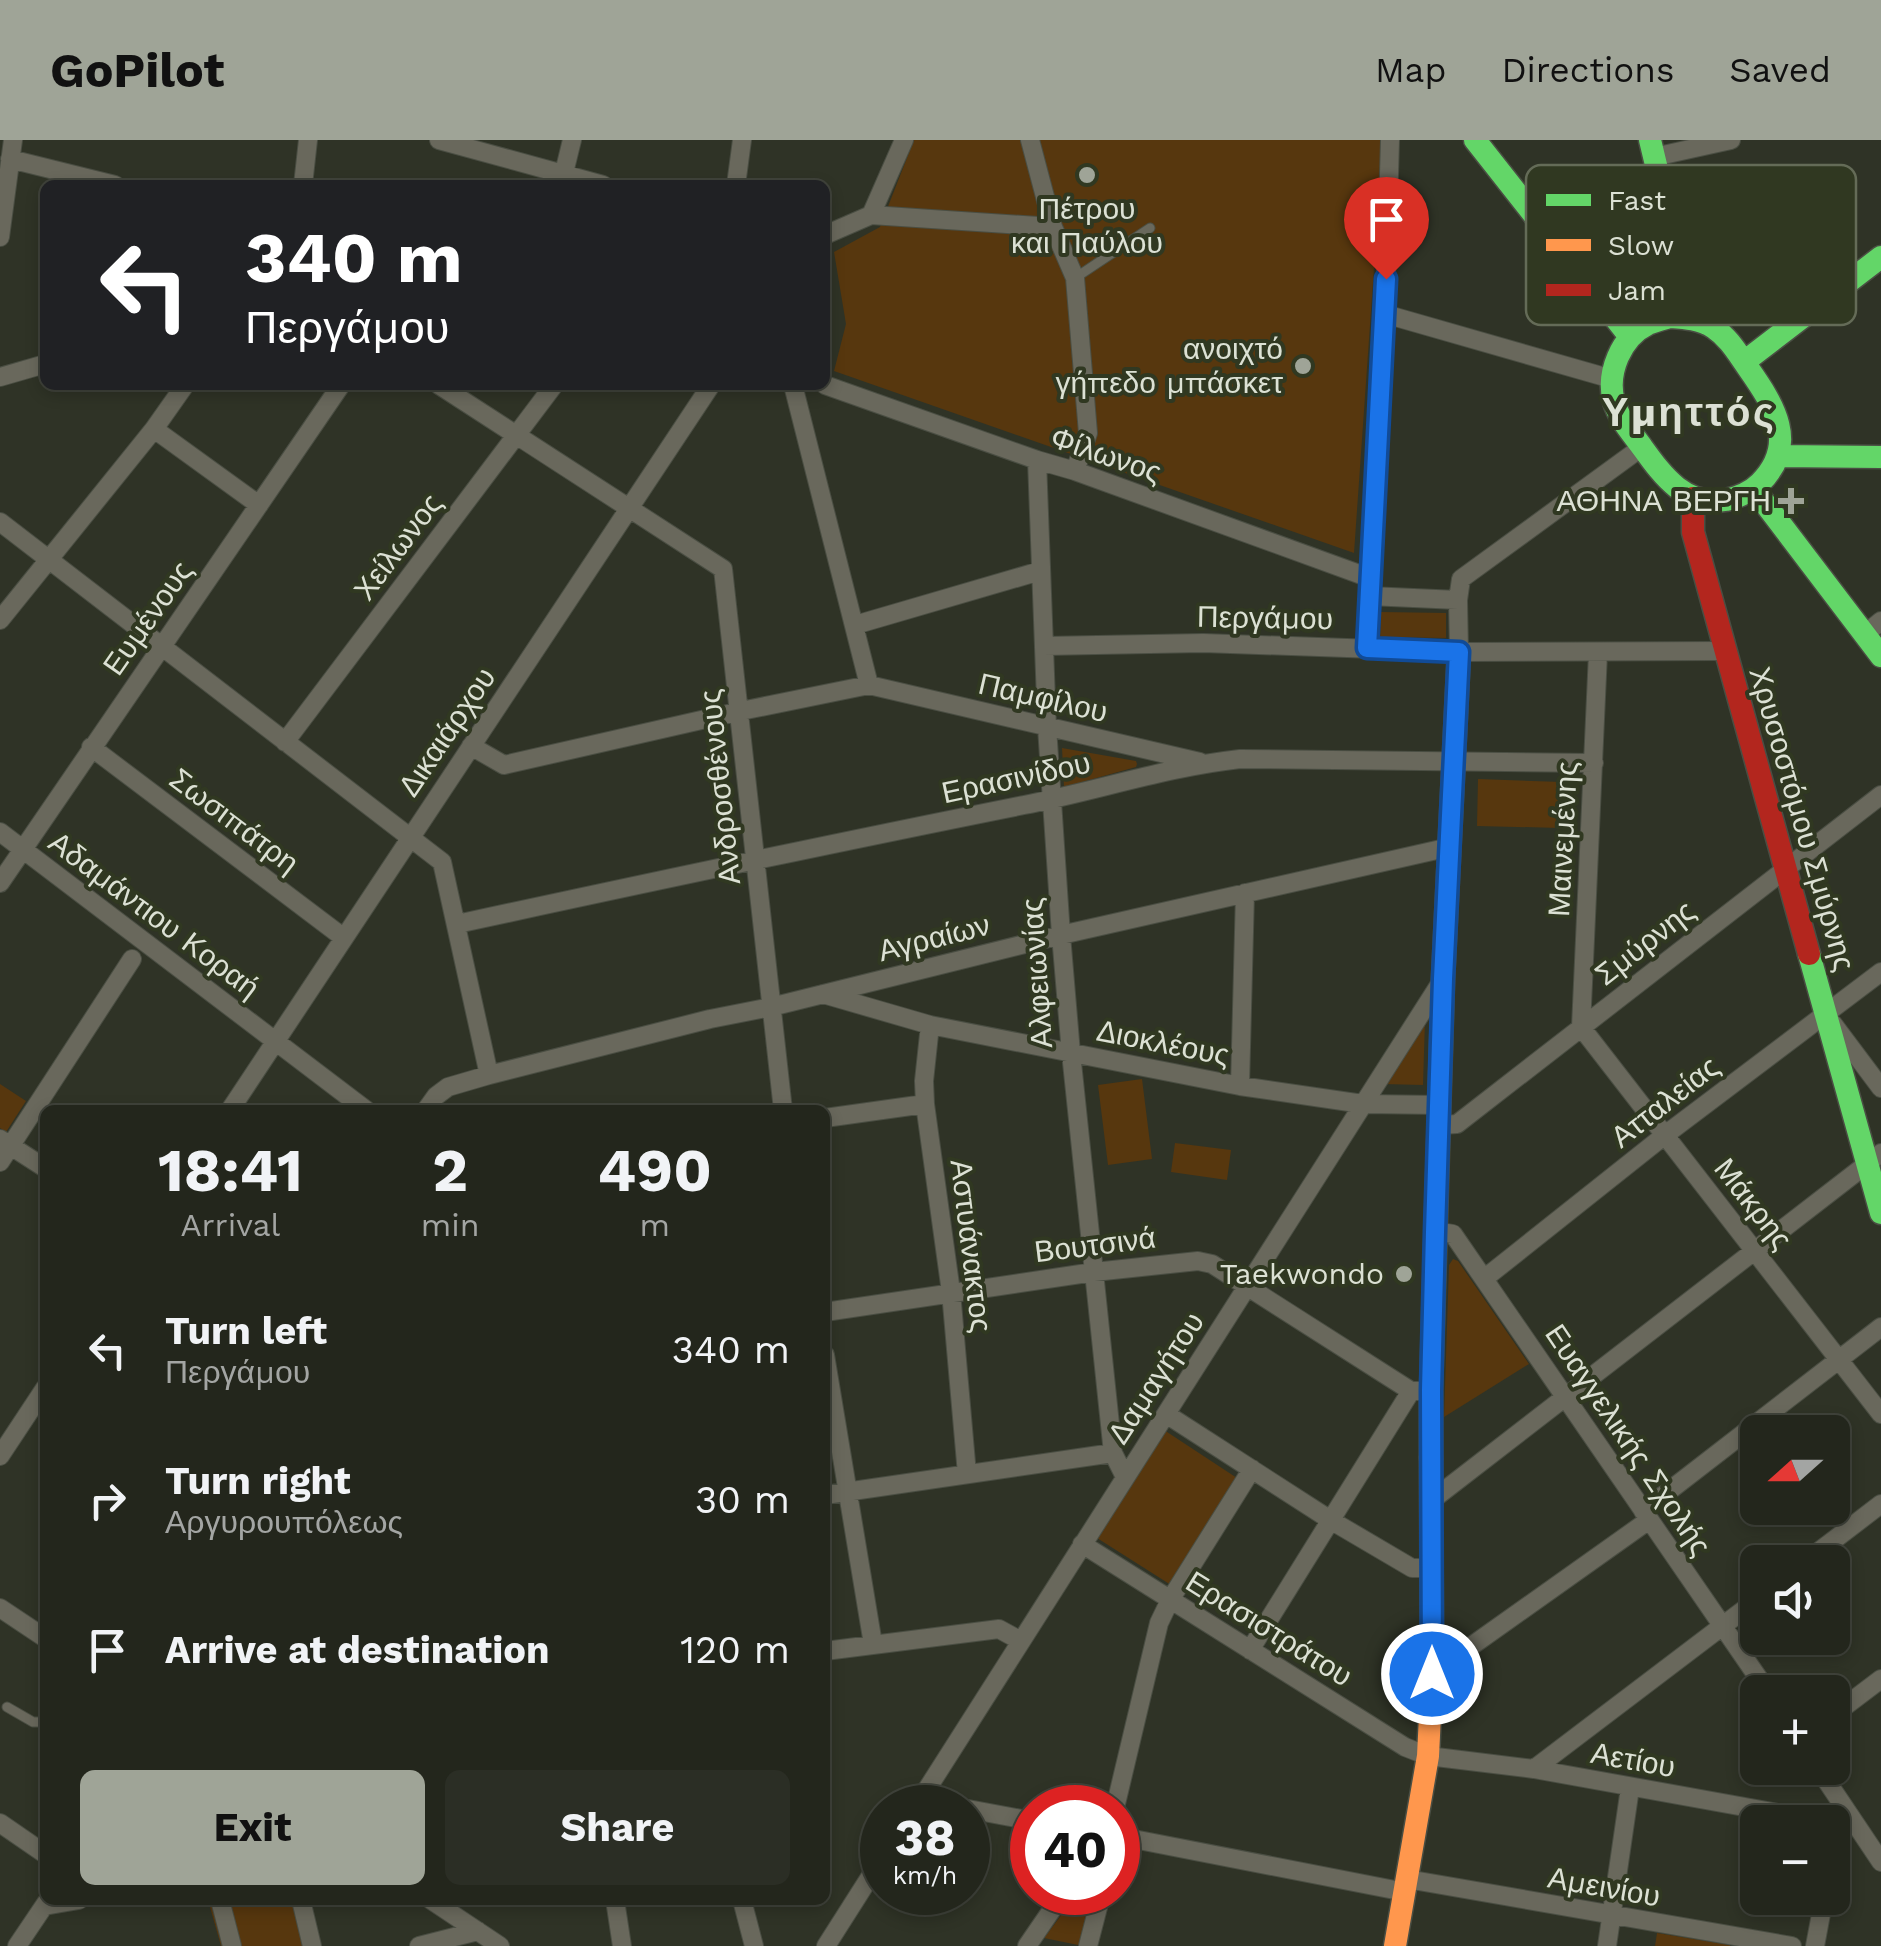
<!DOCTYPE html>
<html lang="en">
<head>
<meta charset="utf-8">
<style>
  :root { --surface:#23261c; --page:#2b2e25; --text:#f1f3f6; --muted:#a3a5a3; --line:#40433b; --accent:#9fa497 }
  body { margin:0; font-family:"Work Sans",sans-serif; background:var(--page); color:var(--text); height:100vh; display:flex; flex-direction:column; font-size:38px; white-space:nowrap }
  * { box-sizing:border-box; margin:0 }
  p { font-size:32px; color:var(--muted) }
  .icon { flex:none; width:55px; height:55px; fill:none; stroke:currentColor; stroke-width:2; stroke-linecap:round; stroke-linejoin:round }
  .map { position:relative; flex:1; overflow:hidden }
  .details { position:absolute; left:40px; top:965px; width:790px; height:800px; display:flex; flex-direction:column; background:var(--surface); border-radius:15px; box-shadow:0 5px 15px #0003,0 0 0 2px var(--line) }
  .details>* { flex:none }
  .guide { position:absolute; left:40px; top:40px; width:790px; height:210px; border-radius:15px; box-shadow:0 5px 15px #0003,0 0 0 2px var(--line); background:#202124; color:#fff; overflow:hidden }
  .needle { width:65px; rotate:249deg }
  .controls { position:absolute; left:1740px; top:1275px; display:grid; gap:20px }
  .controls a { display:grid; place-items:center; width:110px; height:110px; border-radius:15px; background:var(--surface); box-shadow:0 5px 15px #0003,0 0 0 2px var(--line); font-size:50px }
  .speed { position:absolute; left:860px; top:1645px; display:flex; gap:20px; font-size:50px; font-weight:700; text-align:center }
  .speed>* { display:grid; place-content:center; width:130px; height:130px; border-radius:50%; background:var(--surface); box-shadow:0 5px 15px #0003,0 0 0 2px var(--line); line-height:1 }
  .speed small { font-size:25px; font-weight:400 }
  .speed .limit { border:15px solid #d22; background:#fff; color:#111 }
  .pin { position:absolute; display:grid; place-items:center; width:85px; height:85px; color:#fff; margin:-102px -42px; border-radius:50% 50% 50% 0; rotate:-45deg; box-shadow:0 0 10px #0007 }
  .pin .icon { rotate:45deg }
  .me { position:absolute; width:110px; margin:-55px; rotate:0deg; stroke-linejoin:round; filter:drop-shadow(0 0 8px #0008) }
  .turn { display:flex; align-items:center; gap:35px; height:210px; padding:0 40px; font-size:45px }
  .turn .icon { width:130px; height:130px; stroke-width:2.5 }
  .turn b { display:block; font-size:70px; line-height:85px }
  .eta { display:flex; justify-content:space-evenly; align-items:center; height:170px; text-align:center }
  .eta b { font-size:60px; font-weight:700; line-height:70px }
  .action { display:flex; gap:20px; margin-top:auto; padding:20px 40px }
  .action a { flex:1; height:115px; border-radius:15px; background:var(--accent); color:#111; font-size:40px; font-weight:700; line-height:115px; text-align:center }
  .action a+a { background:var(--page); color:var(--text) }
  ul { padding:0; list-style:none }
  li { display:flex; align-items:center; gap:30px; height:150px; padding:0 40px }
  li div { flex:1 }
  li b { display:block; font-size:38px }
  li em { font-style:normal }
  header { display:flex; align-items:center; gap:60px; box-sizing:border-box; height:140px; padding:0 50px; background:var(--accent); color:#111 }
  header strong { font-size:48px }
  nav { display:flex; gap:55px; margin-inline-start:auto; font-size:35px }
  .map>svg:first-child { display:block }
  .green { fill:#57370e }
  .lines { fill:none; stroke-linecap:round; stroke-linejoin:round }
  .lane-casing { stroke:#4a4e43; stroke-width:11 }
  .street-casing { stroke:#4a4e43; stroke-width:20 }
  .fast-casing { stroke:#4a4e43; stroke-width:25 }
  .slow-casing { stroke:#4a4e43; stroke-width:25 }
  .jam-casing { stroke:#4a4e43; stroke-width:25 }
  .lane { stroke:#69685c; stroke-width:9 }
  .street { stroke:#69685c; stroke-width:18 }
  .fast { stroke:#63d668; stroke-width:22 }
  .slow { stroke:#ff974d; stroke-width:22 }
  .jam { stroke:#b3261e; stroke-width:22 }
  .route-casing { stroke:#114b97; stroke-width:25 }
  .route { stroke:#1a73e8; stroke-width:18 }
  .poi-dot { fill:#9fa497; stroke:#303821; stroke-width:4 }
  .labels { text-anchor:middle; stroke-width:8; stroke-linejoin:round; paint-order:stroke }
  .poi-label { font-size:30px; fill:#dce1d4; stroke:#303821; text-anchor:end }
  .street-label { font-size:30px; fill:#dce1d4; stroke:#303821 }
  .district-label { font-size:40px; font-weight:bold; letter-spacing:2.5px; fill:#dce1d4; stroke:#303821 }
  .key { fill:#303821; stroke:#646b57; stroke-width:2.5 }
  .key-label { font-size:28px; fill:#dce1d4 }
</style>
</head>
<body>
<header>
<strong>GoPilot</strong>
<nav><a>Map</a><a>Directions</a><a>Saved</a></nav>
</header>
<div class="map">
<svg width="1881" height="1806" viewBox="0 0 1881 1806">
  <rect width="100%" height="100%" fill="#2f3326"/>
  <path class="green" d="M914,0H1383L1354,413L834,231L846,184L834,112L880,87Z
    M1381,472L1446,473V498L1380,497Z
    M1062,608L1136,621L1137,624L1136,627L1064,647Z
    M1478,639L1562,642L1561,688L1477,686Z
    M1425,880L1423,945L1382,944Z
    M1142,939L1152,1019L1108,1025L1098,945Z
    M0,944L26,961L6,992L0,988Z
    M1175,1003L1231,1010L1227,1040L1171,1032Z
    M1453,1119L1458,1121L1529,1224L1444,1277L1449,1125Z
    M1164,1290L1240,1340L1171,1445L1097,1398Z
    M1078,1753H1096L1083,1806L1044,1798Z
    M208,1760H303L315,1806H221Z
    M1657,1793L1730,1805V1806H1655Z"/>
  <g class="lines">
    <defs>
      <path id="lane" d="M1075,138L1150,88
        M7,1567L33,1582H45"/>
      <path id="street" d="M439,0L603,45
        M1030,0L1053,87L1075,138L1088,293L1075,331
        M1654,17L1731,0
        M10,19L115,45
        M303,45L308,0
        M561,45L572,0
        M736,45L742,0
        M871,75L1053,87
        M825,95L871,75L904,0
        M0,97L13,0
        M1385,174L1612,239
        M0,237L45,224
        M439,245L723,429L783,970
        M793,245L869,545
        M825,245L1037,320L1075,331L1370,438
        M154,289L259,365
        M1037,320L1047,587L1061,795L1071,913L1113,1313L1125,1337
        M0,382L442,722L489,935
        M1369,456L1458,460
        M0,480L154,289L185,245
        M855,485L1040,431
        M1864,495L1881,481
        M1044,506L1203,503L1459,512L1724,511
        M1367,508L1385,174L1390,0
        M1459,512L1458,460L1461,439L1642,307
        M1598,513L1581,887L1881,1274
        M285,602L554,245
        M471,606L504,625L741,571L869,545L1200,622
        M91,607L344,798
        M0,692L366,970
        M0,743L341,245
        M457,784C646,743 834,703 1024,665C1096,651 1167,627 1240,619L1594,623
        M823,854L930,885L1240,946L1363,964L1441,965
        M1833,884L1881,948
        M930,885L924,941L925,964L951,1152L967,1334
        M1240,946L1245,753
        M230,970L711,245
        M426,970L436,956L448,947L489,935L710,879L771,867L1061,795L1450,707
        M825,978L925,964
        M1440,985L1457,984L1881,655
        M0,999L45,1028
        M0,1022L132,819
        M1435,1091L1453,1094L1768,1552
        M1485,1138L1665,995L1881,832
        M825,1172L1094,1132L1198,1121L1212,1124L1411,1251H1431
        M825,1215L873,1504
        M1166,1274L1332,1381L1412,1428H1432
        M0,1316L45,1248
        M825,1355L1113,1313
        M1432,1360L1881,1013
        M1643,1371L1881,1187
        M1082,1404L1405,1607L1428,1616L1534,1629L1828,1682
        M1805,1422L1881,1364
        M0,1468L45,1498
        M1250,1510L1411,1251
        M825,1511L999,1489L1021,1501
        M1432,1534L1649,1380
        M1832,1576L1881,1539
        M1818,1628L1881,1722
        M1534,1629L1758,1459
        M919,1660L959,1668
        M915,1668L1443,839
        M1115,1668L1159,1483L1170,1460L1252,1329
        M968,1669L1032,1681
        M0,1683L45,1714
        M1118,1696L1405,1752
        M1832,1706L1836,1684
        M1407,1739L1792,1806
        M220,1760L232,1806
        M301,1760L312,1806
        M431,1760L500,1806
        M615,1760L622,1806
        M742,1760L754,1806
        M44,1766L79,1760
        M17,1806L48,1760
        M419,1806L478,1791
        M826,1806L882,1718
        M1027,1806L1064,1752
        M1088,1806L1102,1752
        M1607,1806L1630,1648
        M1815,1806L1824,1758"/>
      <path id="fast" d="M1475,0L1630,197
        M1650,0L1693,179
        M1670,177C1685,178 1701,179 1714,188C1729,198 1738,214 1748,228C1774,265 1799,304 1760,343C1751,352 1739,357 1726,360C1685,367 1663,336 1642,307C1632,293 1619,279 1614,262C1606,233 1621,197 1648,184C1655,181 1663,179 1670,177Z
        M1744,222L1881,117
        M1778,316L1881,317
        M1754,349L1881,516
        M1809,814L1881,1073
        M1431,1318V1251L1443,839L1459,512"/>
      <path id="slow" d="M1395,1806L1428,1616L1432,1534L1431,1318"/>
      <path id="jam" d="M1693,358V392L1809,814"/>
    </defs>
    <use href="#lane" class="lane-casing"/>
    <use href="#street" class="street-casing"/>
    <use href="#fast" class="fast-casing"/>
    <use href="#slow" class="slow-casing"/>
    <use href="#jam" class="jam-casing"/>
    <use href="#lane" class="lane"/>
    <use href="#street" class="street"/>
    <use href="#fast" class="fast"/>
    <use href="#slow" class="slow"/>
    <use href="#jam" class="jam"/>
  </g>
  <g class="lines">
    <defs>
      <path id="route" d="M1386,139L1367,508L1459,512L1443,839L1435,1092L1431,1250L1432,1534"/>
    </defs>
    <use href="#route" class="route-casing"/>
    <use href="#route" class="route"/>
  </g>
  <g class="poi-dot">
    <circle cx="1087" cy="35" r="10"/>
    <circle cx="1303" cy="226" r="10"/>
    <path d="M1786 346h10v10h10v10h-10v10h-10v-10h-10v-10h10z"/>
    <circle cx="1404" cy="1134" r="10"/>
  </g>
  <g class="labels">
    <g class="poi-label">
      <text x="1087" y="79" text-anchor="middle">Πέτρου<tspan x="1087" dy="34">και Παύλου</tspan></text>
      <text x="1283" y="219">ανοιχτό<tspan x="1283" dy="34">γήπεδο μπάσκετ</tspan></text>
      <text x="1771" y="371">ΑΘΗΝΑ ΒΕΡΓΗ</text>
      <text x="1384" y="1144">Taekwondo</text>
    </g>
    <g class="street-label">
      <text transform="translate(1106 315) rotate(19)" y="10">Φίλωνος</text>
      <text transform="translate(398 407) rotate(-53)" y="10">Χείλωνος</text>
      <text transform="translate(148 478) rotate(-55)" y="10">Ευμένους</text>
      <text transform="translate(1265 478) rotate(1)" y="10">Περγάμου</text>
      <text transform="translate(1043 558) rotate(13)" y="10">Παμφίλου</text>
      <text transform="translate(447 592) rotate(-56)" y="10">Δικαιάρχου</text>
      <text transform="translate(1016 638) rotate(-12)" y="10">Ερασινίδου</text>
      <text transform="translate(720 647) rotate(-96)" y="10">Ανδροσθένους</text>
      <text transform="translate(1802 679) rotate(74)" y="10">Χρυσοστόμου Σμύρνης</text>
      <text transform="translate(234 681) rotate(37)" y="10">Σωσιπάτρη</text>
      <text transform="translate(1563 699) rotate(-87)" y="10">Μαινεμένης</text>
      <text transform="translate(154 775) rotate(37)" y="10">Αδαμάντιου Κοραή</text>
      <text transform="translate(934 798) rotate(-14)" y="10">Αγραίων</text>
      <text transform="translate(1645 803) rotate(-38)" y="10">Σμύρνης</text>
      <text transform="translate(1037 833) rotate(-94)" y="10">Αλφειωνίας</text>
      <text transform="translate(1163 903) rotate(11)" y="10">Διοκλέους</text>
      <text transform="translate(1665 962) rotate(-38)" y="10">Ατταλείας</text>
      <text transform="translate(1753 1064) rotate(52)" y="10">Μάκρης</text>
      <text transform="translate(1095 1105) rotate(-7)" y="10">Βουτσινά</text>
      <text transform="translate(971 1106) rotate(83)" y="10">Αστυάνακτος</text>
      <text transform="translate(1156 1238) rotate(-57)" y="10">Δαμαγήτου</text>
      <text transform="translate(1628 1300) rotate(56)" y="10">Ευαγγελικής Σχολής</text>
      <text transform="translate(1269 1489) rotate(32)" y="10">Ερασιστράτου</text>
      <text transform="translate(1633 1620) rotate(10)" y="10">Αετίου</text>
      <text transform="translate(1604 1747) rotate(10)" y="10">Αμεινίου</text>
    </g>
    <g class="district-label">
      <text x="1689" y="286">Υμηττός</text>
    </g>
  </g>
  <rect x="1526" y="25" width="330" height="160" rx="15" class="key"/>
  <rect x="1546" y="54" width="45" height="12" fill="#63d668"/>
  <rect x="1546" y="99" width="45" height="12" fill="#ff974d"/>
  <rect x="1546" y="144" width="45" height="12" fill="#b3261e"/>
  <g class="key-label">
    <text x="1608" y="70">Fast</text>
    <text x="1608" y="115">Slow</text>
    <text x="1608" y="160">Jam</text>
  </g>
</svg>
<div class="controls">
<a><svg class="needle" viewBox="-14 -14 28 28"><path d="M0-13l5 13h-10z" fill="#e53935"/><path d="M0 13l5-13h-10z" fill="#a3a5a3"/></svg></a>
<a><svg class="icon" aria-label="sound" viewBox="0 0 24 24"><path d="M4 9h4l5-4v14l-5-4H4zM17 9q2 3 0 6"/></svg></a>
<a>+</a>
<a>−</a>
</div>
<div class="speed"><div>38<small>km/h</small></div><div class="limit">40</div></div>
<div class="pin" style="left:1386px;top:139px;background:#d93025"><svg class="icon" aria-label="arrive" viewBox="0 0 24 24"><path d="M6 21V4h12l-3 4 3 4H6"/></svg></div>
<svg class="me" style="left:1432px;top:1534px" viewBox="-20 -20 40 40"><circle r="17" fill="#1a73e8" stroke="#fff" stroke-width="3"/><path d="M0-11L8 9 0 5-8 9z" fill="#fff"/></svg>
<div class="guide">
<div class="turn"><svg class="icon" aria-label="left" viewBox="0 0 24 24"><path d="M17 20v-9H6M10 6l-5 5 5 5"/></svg><div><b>340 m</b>Περγάμου</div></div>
</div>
<section class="details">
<div class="eta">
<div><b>18:41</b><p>Arrival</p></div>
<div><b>2</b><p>min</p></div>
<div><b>490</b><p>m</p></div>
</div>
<ul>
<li><svg class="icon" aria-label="left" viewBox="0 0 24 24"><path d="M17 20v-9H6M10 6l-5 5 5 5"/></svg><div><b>Turn left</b><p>Περγάμου</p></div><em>340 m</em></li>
<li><svg class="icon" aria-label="right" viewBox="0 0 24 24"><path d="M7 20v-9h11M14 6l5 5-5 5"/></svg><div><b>Turn right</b><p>Αργυρουπόλεως</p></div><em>30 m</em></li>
<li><svg class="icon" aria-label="arrive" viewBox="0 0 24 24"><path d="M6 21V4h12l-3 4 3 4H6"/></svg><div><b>Arrive at destination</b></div><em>120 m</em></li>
</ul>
<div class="action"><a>Exit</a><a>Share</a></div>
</section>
</div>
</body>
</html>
